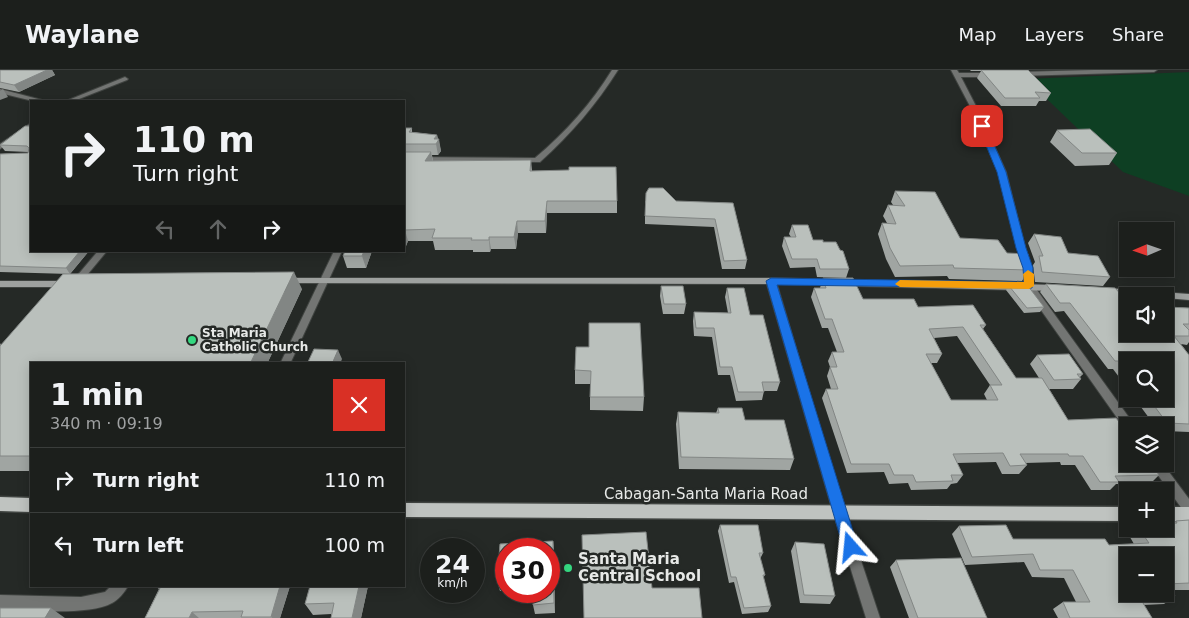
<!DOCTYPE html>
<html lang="en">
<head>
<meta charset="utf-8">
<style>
  :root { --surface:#1c1f1c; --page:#252725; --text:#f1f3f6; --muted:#a0a2a3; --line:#3a3d3b }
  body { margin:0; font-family:"DejaVu Sans",sans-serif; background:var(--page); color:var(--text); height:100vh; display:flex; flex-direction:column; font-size:19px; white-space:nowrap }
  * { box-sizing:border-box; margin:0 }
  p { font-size:16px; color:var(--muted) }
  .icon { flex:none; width:28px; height:28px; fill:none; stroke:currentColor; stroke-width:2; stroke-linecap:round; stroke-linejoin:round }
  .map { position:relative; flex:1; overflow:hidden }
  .sheet { position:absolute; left:30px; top:292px; width:375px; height:225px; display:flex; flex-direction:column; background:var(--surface); border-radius:0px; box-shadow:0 2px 12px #0003,0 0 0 1px var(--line) }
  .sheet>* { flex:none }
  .guide { position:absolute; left:30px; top:30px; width:375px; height:152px; border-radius:0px; box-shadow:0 2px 12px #0003,0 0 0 1px var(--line); background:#1c1f1c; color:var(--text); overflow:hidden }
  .needle { width:32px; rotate:268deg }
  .controls { position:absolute; left:1119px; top:152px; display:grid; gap:10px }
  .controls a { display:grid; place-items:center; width:55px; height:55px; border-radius:0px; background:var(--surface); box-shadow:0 2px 12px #0003,0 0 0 1px var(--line); font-size:25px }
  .speed { position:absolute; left:420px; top:468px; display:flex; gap:10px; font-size:25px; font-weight:700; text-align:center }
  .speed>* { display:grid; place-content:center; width:65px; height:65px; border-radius:50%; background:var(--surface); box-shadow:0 2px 12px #0003,0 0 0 1px var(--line); line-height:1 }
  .speed small { font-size:12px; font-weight:400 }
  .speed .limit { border:8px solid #d22; background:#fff; color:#111 }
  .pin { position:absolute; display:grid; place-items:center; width:42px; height:42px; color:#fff; margin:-21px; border-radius:10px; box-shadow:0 2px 8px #0006 }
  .me { position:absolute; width:55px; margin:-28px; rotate:342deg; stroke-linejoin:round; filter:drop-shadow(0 0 4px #0008) }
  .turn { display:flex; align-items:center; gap:18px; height:105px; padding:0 20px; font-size:22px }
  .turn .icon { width:65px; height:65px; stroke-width:2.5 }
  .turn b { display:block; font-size:35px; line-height:42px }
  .lanes { display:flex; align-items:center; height:48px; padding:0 20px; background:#0003; justify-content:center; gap:25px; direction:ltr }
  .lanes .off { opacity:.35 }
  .round { display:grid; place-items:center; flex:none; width:52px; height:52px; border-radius:0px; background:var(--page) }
  .headline { display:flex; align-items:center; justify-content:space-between; height:85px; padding:0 20px }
  h1 { font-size:30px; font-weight:800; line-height:38px }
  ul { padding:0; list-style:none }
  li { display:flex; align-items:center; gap:15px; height:65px; padding:0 20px; border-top:1px solid var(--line) }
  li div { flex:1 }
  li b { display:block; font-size:19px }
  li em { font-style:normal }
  header { display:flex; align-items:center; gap:30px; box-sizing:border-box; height:70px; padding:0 25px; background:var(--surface); border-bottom:1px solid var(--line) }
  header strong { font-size:24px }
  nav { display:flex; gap:28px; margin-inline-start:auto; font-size:18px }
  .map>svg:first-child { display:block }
  .green { fill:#0e3f23 }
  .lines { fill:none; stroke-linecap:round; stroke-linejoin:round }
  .street-casing { stroke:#404441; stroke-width:2 }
  .secondary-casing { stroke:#404441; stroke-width:2 }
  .primary-casing { stroke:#404441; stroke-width:3 }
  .street { fill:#737573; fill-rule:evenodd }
  .secondary { fill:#9ea19f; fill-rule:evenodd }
  .primary { fill:#bfc3c0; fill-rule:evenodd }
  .wall { fill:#a0a5a2; fill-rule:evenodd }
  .shaded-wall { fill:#828684 }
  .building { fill:#bac0bc; stroke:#828684; fill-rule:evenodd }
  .route { fill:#1a73e8; stroke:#114b97 }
  .slow { fill:#f59e0b }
  .poi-dot { fill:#35d881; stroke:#252926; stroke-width:2 }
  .labels { text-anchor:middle; stroke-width:5; stroke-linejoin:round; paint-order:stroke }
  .poi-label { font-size:12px; font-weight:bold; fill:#e7e9e7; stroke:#252926; text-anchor:start }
  .near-street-label { font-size:15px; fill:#e7e9e7; stroke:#252926 }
  .near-poi-label { font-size:15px; font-weight:bold; fill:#e7e9e7; stroke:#252926; text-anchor:start }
</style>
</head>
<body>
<header>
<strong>Waylane</strong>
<nav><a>Map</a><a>Layers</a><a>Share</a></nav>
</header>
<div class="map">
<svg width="1189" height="548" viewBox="0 0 1189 548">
  <rect width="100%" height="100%" fill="#252926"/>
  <path class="green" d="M1189,2V126L1123,102L1026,9Z"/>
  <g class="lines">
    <defs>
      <path id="street" d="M612,0H618C596,35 571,64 540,92L404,91V87L535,88C566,62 591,34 612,0Z
        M951,0H957L959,3H991L994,5L991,7H961L978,40L1006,102L1025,178L1032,198L1034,216L1133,353L1134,356H1128V360L1125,359L1024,216V198L1017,178L998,102L972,40Z
        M1094,0H1157L1154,2L1018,6L1015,4L1018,2Z
        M125,7L128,9L127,10L74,31H66Z
        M0,19L42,30L43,31H33L0,23Z
        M31,53V58L0,79V74Z
        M98,181H107L77,217H71L69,215L71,213Z
        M334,181H342L290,294H280Z
        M771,208L776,211L845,442L880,548H866L833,442L766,211Z
        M1150,394H1163L1189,429V445L1185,443Z
        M111,516H128C125,522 118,530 112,533C90,546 27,540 0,539V525L81,527L105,522Z"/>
      <path id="secondary" d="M286,208H771L1056,215L1061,218L1056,221L771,214L283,213L281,211L283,209Z
        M0,211H66L71,214L66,217H0Z
        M1106,218L1189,224V230L1165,228V226H1136L1103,223L1101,221L1103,219Z"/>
      <path id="primary" d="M0,427L31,428V442L0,441Z
        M404,433L1128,437V451L404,447Z
        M1165,437H1189V451H1165Z"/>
    </defs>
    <use href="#street" class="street-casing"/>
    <use href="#secondary" class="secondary-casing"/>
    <use href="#primary" class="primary-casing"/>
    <use href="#street" class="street"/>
    <use href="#secondary" class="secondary"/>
    <use href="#primary" class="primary"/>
  </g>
  <path class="wall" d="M0,0H52L55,5L19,22L0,18Z
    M970,0H1028L1051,23L1046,31H1039L1036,36H1001L977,8L981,1H971Z
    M25,56L89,181L70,204L0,202V84L28,83V82L5,81L0,75Z
    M404,58H412V62L437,65L441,81L438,85H432L433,91L531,90L532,101L617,131V143H547L546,163H518L516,179H491L490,182H473V180H435L433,171H408L406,176H404Z
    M1057,60L1117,83L1109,95L1075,96L1050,72Z
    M895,121L960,168L1007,183L1029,200L1022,211L949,209L947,206L895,207L886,189L878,164L882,153H887L883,146L888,135H893L891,132Z
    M645,131L733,133L747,190L745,199H722L714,157L645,154Z
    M792,155L813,170L823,172L849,199L846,208L817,207L815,197L790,198L782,176L784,167H791L789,164Z
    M1034,164L1068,183L1110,207L1103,216L1035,212L1033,195L1035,192L1028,173Z
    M372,181L366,198H347L343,186Z
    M823,208L863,229L918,237L986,255L983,259L1016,308H1039L1030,294L1037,285L1083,304L1080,307L1081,309L1073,319H1049L1068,350L1159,405L1150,414H1116L1110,420H1091L1075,395H1061L1060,392L1025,393L1027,395L1019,404H1002L996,392L957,393L963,405L957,413L951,414L947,419L911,420L908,413L889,414L884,402L847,403L822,328L826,319H831L827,306L830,297L828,291L832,282H837L828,258H822L811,227L814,218H820ZM957,266L990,315L984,324L987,330H951L931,293H937L942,284L934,268Z
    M1046,214L1126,230L1166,237L1189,238V272L1187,275L1181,274L1189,285V362L1165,361V356H1155L1135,329H1165L1128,291V319L1113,299H1108L1064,241L1055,242L1040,222Z
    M661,216L686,234L684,244H663L660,226Z
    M1009,216L1044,237L1040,242L1024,243L1006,220Z
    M727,218L750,245L780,312L777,321H764L762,330L736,331L730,305H718L712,267L694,266L693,251L694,242L728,243L725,227Z
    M302,219L267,294H31V401H0V273L1,275Z
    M576,277L644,327L643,341L590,340V314H575V300Z
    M718,338L745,350L794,389L790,400L679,399L676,354L678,342L716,343Z
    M1189,450V520H1171L1175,526L1164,534L1144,535L1152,548H1058L1053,539L1063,532H1076L1064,508L1032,507L1024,492L965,495L952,464L959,456L1013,469L1109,475L1134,474L1127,462L1131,459H1165L1176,451Z
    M720,455L763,483L760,489L765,505L763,508L771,536L768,542L742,544L734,512L729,513L718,461Z
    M553,471L554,481L555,543L535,544L533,535V521H549V479H506V521H500L497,511L500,474Z
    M795,472L835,526L830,534L800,533L791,481Z
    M896,490L987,548H909L890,497Z
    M155,516H290L280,548H145L159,519Z
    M310,516H368L361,548H331V544L313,545L305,534Z"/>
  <path class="shaded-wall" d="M47,0H52L55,5L19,22L14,15Z
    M3,19L8,27L0,30V21Z
    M437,65L438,71L439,69L441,81L438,85L436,74L434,69Z
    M431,82L433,93L425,91Z
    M547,131V143L546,163L545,151Z
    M517,151L518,163L516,179L514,167Z
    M405,160L408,171L406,176L404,166Z
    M489,167L491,179L490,182L489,170Z
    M80,181H89L70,204L66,198Z
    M364,181H372L366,198L362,186Z
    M294,202L302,219L267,294H250Z
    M338,280L342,289L340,294H332Z
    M553,471L554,481L555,543L554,533Z
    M280,516H290L280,548H272L271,547Z
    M359,516H368L361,548H352Z
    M51,538L65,548H45Z
    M192,542L199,548H189Z"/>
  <path class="building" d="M0,0H47L14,15L0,12Z
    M981,0H1028L1051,23L1035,22L1040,28H1005Z
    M31,55V181H80L66,198L0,196V84L28,83L29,78L27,76L0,75L25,56H30Z
    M404,58H412L409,62L437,65L434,69H439L436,74H404Z
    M1090,59L1117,83H1082L1057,60Z
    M404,82H431L425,91L531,90L530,101L569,100V97H616L617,131H547L545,151H517L514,167H489V170H471L472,168H432L435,159L405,160L404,162Z
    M649,118H663L676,131L733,133L747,190L724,191L715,149L645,146L646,123Z
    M895,121L935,122L960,168L998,170L1007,183L1028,184L1029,200L954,198L953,195L900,196L890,178L882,153L896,154L888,135L905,136Z
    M792,155H808L813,170H823V172H836L840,180L843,181L849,199H820L817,189H792L784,167H796Z
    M1034,164L1061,167L1068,183L1098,186L1110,207L1042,202L1039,186H1043Z
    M345,181H364L362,186H343Z
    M294,202L250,294H31V386H0V276L63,204Z
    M823,208H853L863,229H914L918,237L973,235L986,255H980L1016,308H1042L1068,350L1116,348L1128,363V394H1151L1159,405L1115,406L1119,412H1100L1083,386H1069L1068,384H1020L1027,395L1010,396L1003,383L953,384L963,405H951L953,411L916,412L913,405H894L889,394H851L826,319H838L830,297H837L832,282H844L832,249H825L814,218H826ZM963,257L1002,315H990L998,330H951L926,284H942L929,259Z
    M1046,214L1115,218L1126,230H1128V264H1165V236L1166,237L1189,238V254H1183L1189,260V266H1174L1189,285V354L1167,353L1149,329H1165V291H1128V301L1120,291H1115L1070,233H1060Z
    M661,216H683L686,234H664Z
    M1009,216H1028L1044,237L1027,238Z
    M727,218H744L750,245H763L780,312H762L764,322H738L732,297H720L714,258H696L694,242L731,243Z
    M589,253H640L644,327H590L591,301L575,300L576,277H589Z
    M314,279L338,280L332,294H307Z
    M1069,284L1083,304H1077L1081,309L1054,310L1037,285Z
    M718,338H742L745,350H784L794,389L681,387L678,342L719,343Z
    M1189,450V513L1166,514L1175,526L1140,528L1152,548H1070L1063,532H1090L1073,500H1040L1033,484L972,487L959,456L1006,455L1013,469H1105L1109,475L1149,473L1139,459H1165V454L1177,453L1176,451ZM1128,486H1165V524H1128Z
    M720,455H758L763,483H759L765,505H763L771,536L744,538L736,507H731Z
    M646,462L652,518H699L702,548H584L582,465Z
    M553,471L554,533L533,535V521H549V479H506V511H497L500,474Z
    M795,472L824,474L835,526L804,525Z
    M961,488L987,548H918L896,490Z
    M161,516H280L271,547H241L243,541L192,542L189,548H145Z
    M310,516H359L352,548H331L334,533L305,534Z
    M0,538H51L45,548H0Z"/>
  <path class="route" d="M982,53L986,56L1006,102L1026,178L1033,198L1032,218L777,215L858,477L856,482L851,484L845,482L843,477L766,211L771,208L1024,212L1023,198L1016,178L997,102L978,56Z"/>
  <path class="slow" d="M1028,200L1034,204V216L1029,219L900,217L895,214L900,210L1024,212L1023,204Z"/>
  <g class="poi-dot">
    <circle cx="192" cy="270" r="5"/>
    <circle cx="568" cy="498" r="5"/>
  </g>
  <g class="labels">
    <g class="poi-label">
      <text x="202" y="267">Sta Maria<tspan x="202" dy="14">Catholic Church</tspan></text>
    </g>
    <g class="near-street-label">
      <text x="706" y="429">Cabagan-Santa Maria Road</text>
    </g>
    <g class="near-poi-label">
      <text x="578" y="494">Santa Maria<tspan x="578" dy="17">Central School</tspan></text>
    </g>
  </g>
</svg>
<div class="controls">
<a><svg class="needle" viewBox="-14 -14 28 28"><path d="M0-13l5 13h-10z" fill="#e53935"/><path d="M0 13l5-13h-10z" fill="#a0a2a3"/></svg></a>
<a><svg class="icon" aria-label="sound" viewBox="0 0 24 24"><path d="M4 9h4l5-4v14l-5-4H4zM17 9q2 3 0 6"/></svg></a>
<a><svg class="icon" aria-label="search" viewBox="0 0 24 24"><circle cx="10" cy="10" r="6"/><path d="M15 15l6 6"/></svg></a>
<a><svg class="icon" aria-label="layers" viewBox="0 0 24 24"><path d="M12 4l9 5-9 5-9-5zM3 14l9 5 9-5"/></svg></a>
<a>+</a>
<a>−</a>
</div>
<div class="speed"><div>24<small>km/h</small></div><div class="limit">30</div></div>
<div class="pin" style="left:982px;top:56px;background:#d93025"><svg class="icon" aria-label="arrive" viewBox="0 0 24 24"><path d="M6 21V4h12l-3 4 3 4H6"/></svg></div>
<svg class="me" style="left:851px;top:477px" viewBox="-20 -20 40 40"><path d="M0-17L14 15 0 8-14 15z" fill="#1a73e8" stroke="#fff" stroke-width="4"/></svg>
<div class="guide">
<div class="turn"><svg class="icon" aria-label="right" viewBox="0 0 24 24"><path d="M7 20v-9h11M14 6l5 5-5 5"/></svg><div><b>110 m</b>Turn right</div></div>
<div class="lanes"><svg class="icon off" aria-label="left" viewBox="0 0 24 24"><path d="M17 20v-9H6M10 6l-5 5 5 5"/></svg><svg class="icon off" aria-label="ahead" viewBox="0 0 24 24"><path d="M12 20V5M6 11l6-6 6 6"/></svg><svg class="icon" aria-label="right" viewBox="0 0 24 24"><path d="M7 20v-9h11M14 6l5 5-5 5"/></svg></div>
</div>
<section class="sheet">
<div class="headline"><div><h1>1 min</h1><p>340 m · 09:19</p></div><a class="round" style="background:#d93025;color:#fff"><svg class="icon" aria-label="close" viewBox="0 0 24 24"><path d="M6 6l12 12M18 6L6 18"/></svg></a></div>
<ul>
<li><svg class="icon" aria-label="right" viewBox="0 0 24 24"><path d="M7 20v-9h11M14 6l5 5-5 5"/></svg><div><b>Turn right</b></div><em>110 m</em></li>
<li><svg class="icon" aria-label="left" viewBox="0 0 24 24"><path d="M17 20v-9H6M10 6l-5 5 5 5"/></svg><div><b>Turn left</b></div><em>100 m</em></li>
</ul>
</section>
</div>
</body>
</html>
